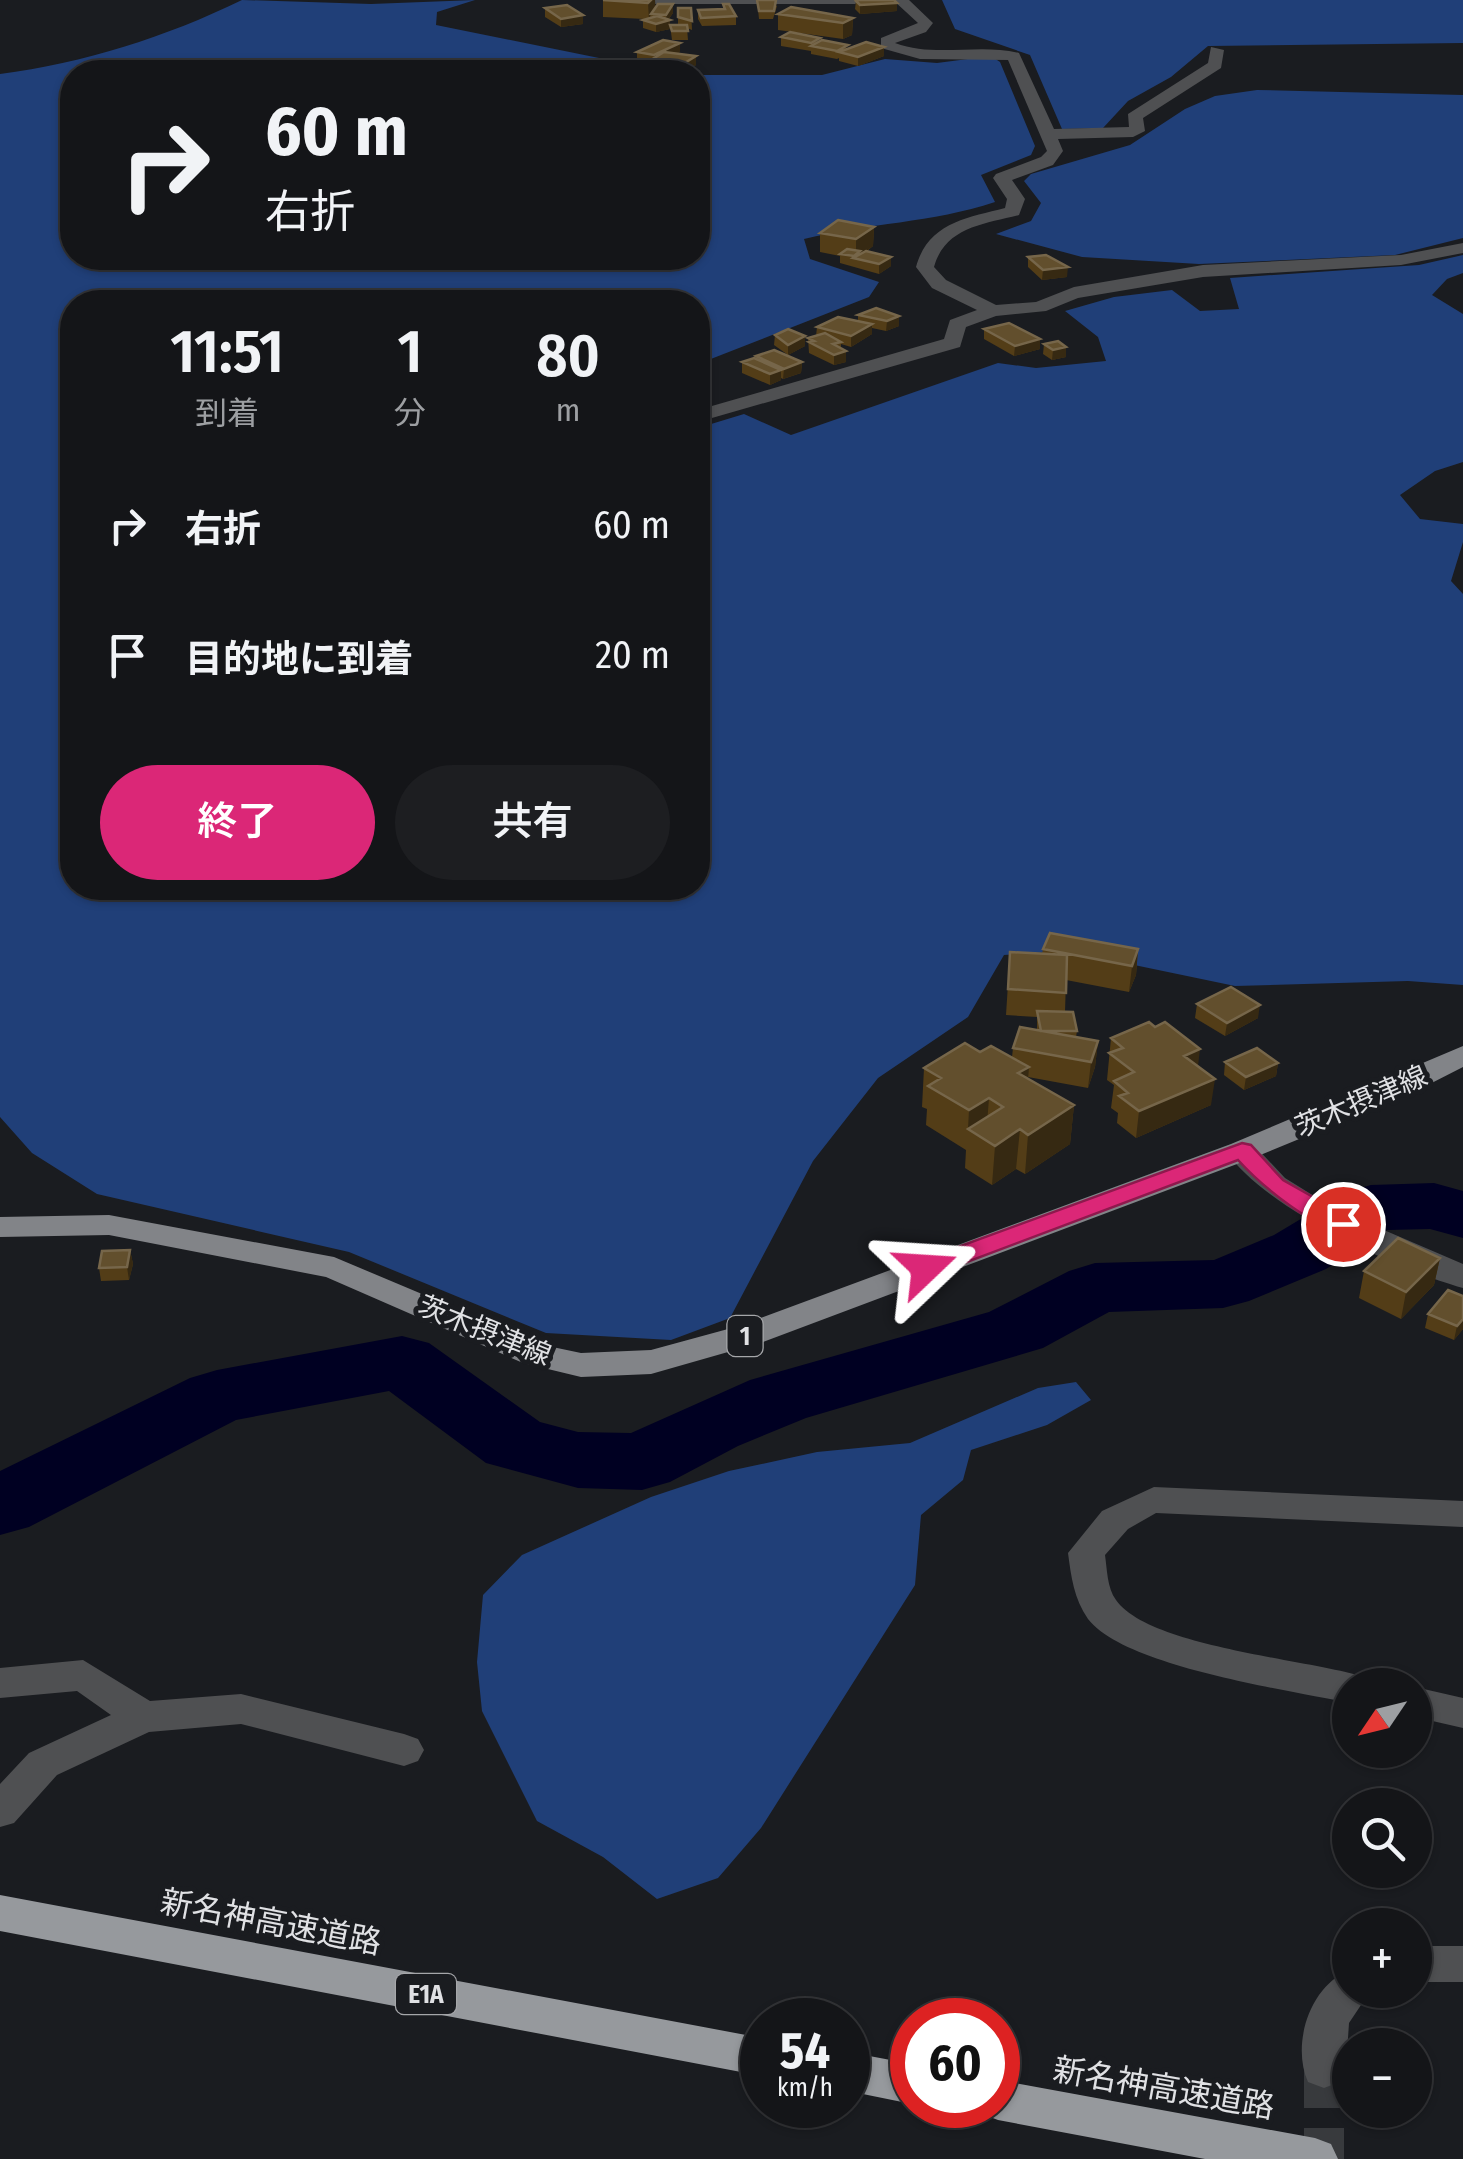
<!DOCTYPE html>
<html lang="ja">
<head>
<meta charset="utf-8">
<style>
  :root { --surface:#141518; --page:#1d1e21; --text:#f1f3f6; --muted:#9d9fa2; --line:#333437; --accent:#db2777 }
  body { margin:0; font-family:"Fira Sans Condensed","Noto Sans JP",sans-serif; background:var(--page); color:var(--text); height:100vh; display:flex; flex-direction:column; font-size:38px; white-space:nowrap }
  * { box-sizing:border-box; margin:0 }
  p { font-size:32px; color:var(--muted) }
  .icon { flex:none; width:55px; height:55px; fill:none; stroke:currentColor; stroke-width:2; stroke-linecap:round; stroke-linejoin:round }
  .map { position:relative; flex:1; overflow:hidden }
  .details { position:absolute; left:60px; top:290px; width:650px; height:610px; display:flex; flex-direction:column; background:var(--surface); border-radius:40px; box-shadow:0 2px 8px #0004,0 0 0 2px var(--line) }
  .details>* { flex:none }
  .hud { position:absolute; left:60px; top:60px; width:650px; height:210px; border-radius:40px; box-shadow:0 2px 8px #0004,0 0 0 2px var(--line); background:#141518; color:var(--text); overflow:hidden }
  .needle { width:65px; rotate:235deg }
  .fabs { position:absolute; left:1332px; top:1668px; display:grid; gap:20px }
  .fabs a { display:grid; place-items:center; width:100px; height:100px; border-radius:50%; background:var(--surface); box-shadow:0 2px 8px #0004,0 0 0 2px var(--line); font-size:50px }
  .speed { position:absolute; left:740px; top:1998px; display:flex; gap:20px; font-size:50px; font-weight:700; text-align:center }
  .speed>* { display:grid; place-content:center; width:130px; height:130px; border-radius:50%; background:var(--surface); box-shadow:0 2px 8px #0004,0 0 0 2px var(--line); line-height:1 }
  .speed small { font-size:25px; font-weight:400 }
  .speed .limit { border:15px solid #d22; background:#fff; color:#111 }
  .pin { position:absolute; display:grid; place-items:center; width:85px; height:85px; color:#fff; margin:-42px; border:5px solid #fff; border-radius:50%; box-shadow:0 2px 10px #0007 }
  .me { position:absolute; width:110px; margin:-55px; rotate:70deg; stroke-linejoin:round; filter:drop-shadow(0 0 8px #0008) }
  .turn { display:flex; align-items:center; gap:35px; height:210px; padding:0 40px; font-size:45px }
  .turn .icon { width:130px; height:130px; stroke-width:2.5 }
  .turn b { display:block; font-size:70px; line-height:85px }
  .eta { display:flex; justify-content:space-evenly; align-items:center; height:170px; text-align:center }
  .eta b { font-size:60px; font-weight:600; line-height:70px }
  .primary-button { display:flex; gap:20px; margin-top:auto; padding:20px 40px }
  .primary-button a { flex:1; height:115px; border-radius:60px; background:var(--accent); color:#fff; font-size:40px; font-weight:600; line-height:115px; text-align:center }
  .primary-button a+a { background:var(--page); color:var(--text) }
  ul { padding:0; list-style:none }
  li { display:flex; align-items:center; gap:30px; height:130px; padding:0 40px }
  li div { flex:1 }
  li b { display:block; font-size:38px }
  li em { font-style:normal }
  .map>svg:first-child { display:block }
  .forest { fill:#203f78 }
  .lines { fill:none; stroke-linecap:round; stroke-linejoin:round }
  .river { fill:#002; fill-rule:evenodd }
  .minor-tunnel { stroke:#383a3d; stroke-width:40; stroke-dasharray:40 20; stroke-linecap:butt }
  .minor { fill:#4f5052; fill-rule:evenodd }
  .major { fill:#828488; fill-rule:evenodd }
  .highway { fill:#96999d; fill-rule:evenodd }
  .wall { fill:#533d17 }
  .shaded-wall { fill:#362912 }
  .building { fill:#624f2d; stroke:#76664a; stroke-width:2.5 }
  .route { fill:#db2777; stroke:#8e194d; stroke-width:2.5 }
  .labels { text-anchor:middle; stroke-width:10; stroke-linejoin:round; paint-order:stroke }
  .shield { fill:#1a1c20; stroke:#a5a6a9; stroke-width:2.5 }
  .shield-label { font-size:25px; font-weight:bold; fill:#e0e1e4 }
  .street-label { font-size:28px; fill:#e0e1e4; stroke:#1a1c20 }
  .near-street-label { font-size:32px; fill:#e0e1e4; stroke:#1a1c20 }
</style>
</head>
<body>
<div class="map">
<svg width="1463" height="2159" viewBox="0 0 1463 2159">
  <rect width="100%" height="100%" fill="#1a1c20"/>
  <path class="forest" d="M242,0L371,4L475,0L437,12L436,25L668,72H72V258H698V75H822L885,59L937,63L991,56L1000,62L1035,146L1031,155L981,175L995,202C932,223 868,223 804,239L810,259L879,282L869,297L698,364V302H72V888H698V428L744,414L791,435L998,363L1036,368L1106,361L1098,337L1065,311L1114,297L1172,290L1200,311L1239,309L1230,278L1419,265L1463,255V273L1447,279L1432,295L1463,314V462L1435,471L1400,495L1420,519L1463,524V542L1451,581L1463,594V985L1408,981L1235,986L1067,951L1004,955L968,1017L878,1078L813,1161L730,1318L671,1340L546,1333L349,1252L97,1194L32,1153L0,1117V74C84,63 166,37 242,0Z
    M942,0H1463V43L1208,46L1171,77L1128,101L1103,128L1062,129L1030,55L955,29Z
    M1257,90L1463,95V238L1395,255L1199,264L1082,257L996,234L1031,221L1041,203L1024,181L1031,174L1130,145L1185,109L1215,96Z
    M1076,1382L1091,1400L1047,1425L971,1450L963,1480L921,1515L915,1585L761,1828L718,1878L657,1899L603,1857L537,1821L482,1711L477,1662L483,1595L522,1555L651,1497L729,1471L817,1452L910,1443L1038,1388Z"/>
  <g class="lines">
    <path class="river" d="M1434,1183L1463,1191V1238L1430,1229L1387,1230L1326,1269L1249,1301L1223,1308L1109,1312L1043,1348L806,1418L738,1446L670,1482L642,1490L578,1488L486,1463L389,1391L236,1420L29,1527L0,1535V1471L190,1378L217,1370L402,1336L429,1343L540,1422L578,1432L631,1433L750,1380L989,1312L1069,1271L1095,1263L1214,1260L1274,1235L1346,1192L1371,1185Z"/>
    <path class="minor-tunnel" d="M1324,2068V2159"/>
    <path class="minor" d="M633,0H862L855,4H640Z
      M893,0H909L933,23L926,32L895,43C935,58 978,43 1019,53L1054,129L1129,127L1128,114L1208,63L1211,47L1224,50L1221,68L1143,118L1145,131L1133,137L1058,139L1063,151L1053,165L1012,180L1025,199L1019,215C984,224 945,227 934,267L946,280L996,305L1036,302L1074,287L1203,265L1401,255L1463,243V253L1401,265L1203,277L1078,298L1046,311L996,316L966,327L960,347L698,422V410L944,339L950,320L977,310L932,288L916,267C928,223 966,218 1005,208L1007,199L993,178L996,174L1041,157L1047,151L1008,60L920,59L881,48V38L918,23Z
      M1242,1141L1253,1144L1285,1178L1335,1209L1463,1264V1288C1397,1270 1264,1208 1226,1151Z
      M1154,1487L1463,1501V1527L1156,1513L1128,1529L1105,1555C1107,1568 1107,1588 1116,1600C1149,1647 1307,1659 1364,1677L1368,1685H1350V1703C1289,1690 1125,1667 1088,1619C1074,1599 1071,1576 1068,1553L1102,1511Z
      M83,1660L150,1701L241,1694L404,1734L418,1739L424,1750L418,1761L404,1766L241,1724L149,1732L57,1775L14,1823L0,1827V1784L29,1753L111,1715L77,1691L0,1698V1668Z
      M1415,1687L1463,1698V1728L1415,1717Z
      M1415,1946H1463V1982H1415Z
      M1350,1970V1990H1371L1349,2023L1346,2068L1340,2082L1324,2088L1308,2082C1291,2044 1310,1985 1350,1970Z"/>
    <path class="major" d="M1463,1046V1067L1416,1091L1253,1158L763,1342L651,1374L581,1377L523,1363L326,1277L109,1235L0,1237V1217L109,1215L334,1257L543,1345L581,1353L651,1350L739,1326L1231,1144Z"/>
    <path class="highway" d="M0,1895L762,2038V2076L0,1931Z
      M848,2052L912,2064V2104L848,2091Z
      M998,2080L1315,2138L1331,2144L1338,2159H1205L998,2120L982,2114L978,2105H998Z"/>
  </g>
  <path class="wall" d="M603,0H655V7L673,4V13L668,20H670V29L656,32L643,28V20L645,19L603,17Z
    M757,0L777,6L773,19H759Z
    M856,1L897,11L860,14L855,9Z
    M723,4L736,16V25L702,26L698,19V10L723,9Z
    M545,8L583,24L561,27L545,17Z
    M678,8H691L692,30L687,28L688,40H672L670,25H678Z
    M778,14L853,18L852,35L843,39L778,30Z
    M781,37L820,42L884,56L858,66L839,61V58L837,59L811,54V51L781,46Z
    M680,43V52L677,53L696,65L684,72L652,68L651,63L637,60V52Z
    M874,227L873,246L867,251L891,257V266L879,274L840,263V256L820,252V233Z
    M1028,257L1067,277L1042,280L1028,267Z
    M858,315L899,316V326L886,331L872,328V334L851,347L841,344V349L846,351V362L834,365L809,353L808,338L816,336L817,327L858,321Z
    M984,329L1040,339V349L1014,356L984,339Z
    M775,335L805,346L788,355L774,345Z
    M1044,344L1066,357L1052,360L1043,354Z
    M756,356L802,362L801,373L783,379L781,378V380L770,385L742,373V362L756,359Z
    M1043,949H1138L1136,975L1129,992L1066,980L1065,1012L1077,1031L1076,1037L1098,1041L1095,1067L1088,1088L1028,1077V1079L1074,1105L1070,1144L1025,1174L1016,1169L992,1185L965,1168L966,1150L926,1125L927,1109L922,1107L924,1068L980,1052L1012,1057L1013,1048L1037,1030V1017L1006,1015L1010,952L1042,954Z
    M1197,1004L1258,1018L1225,1036L1195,1018Z
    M1111,1038L1198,1066L1211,1105L1136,1138L1117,1123L1118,1113L1111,1108L1114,1085L1107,1080Z
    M1225,1062L1278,1063L1276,1076L1244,1090L1224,1075Z
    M130,1250L133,1264L129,1280L101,1281L99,1268Z
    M1440,1258L1434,1285L1401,1319L1359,1298L1364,1271Z
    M1428,1314L1463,1329L1454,1340L1425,1328Z"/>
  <path class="shaded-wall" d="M651,0H655L656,12L651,14L649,20L648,3Z
    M897,3V11L860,14V5Z
    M673,4V13L667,21L670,20V29L656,32V24L666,21V15Z
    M583,15V24L561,27V19Z
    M853,18L852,35L843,39V23Z
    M680,43V52L660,61L654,60V55Z
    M884,47V56L858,66V57Z
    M696,56V65L683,72V64Z
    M874,227L873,246L860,256L854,258L856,254V239Z
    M891,257V266L879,274V264Z
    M1068,267L1067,277L1042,280L1043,270Z
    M899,316V326L886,331L887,321Z
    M872,324V334L851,347V336Z
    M805,336V346L788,355V345Z
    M1040,339V349L1014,356L1015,346Z
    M1066,347V357L1052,360L1053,350Z
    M846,351V362L834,365V355Z
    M802,362L801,373L783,379L784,369Z
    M781,370V380L770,385V374Z
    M1138,949L1136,975L1129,992L1132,966Z
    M1260,1005L1258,1018L1225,1036L1227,1023Z
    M1098,1041L1095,1067L1088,1088L1091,1062Z
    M1200,1049L1197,1075L1184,1056Z
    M1278,1063L1276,1076L1244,1090L1246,1077Z
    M1029,1067L1026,1106L1018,1073Z
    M1215,1079L1211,1105L1136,1138L1139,1111Z
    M989,1098L986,1137L968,1129L969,1110Z
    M1074,1105L1070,1144L1025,1174L1028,1135Z
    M1020,1129L1016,1169L992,1185L995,1146Z
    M130,1250L133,1264L129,1280L127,1267Z
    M1440,1258L1434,1285L1401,1319L1406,1292Z
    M1463,1319V1329L1454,1340L1457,1326Z"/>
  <path class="building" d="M603,0H651L648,3Z
    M757,0H776L774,11H759Z
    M859,0H894L897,3L860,5L856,1Z
    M658,4H673L666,15L651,14Z
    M723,4H729L736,16L701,18L698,10L725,9Z
    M567,5L583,15L561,19L545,8Z
    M791,7L853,18L843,23L778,14Z
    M678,8H691L692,21L678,17Z
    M657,16L670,20L656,24L643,20Z
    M670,25H687L688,31H672Z
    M790,32L820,38L811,43L781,37Z
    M663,40L680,43L654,55L637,52Z
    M822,40L848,45L837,51L811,46Z
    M866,42L884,47L858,57L839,52Z
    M664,52L696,56L683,64L651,60Z
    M838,220L874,227L856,239L820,233Z
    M847,249L860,251L854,256L840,254Z
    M866,251L891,257L879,264L853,258Z
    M1046,255L1068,267L1043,270L1028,257Z
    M876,308L899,316L887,321L858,315Z
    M838,317L872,324L851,336L817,327Z
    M1009,323L1040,339L1015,346L984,329Z
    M788,329L805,336L788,345L775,335Z
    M825,333L841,342L833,344L846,351L834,355L809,342L814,341L808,338Z
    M1058,341L1066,347L1053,350L1044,344Z
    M774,350L802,362L784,369L756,356Z
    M754,358L781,370L770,374L742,362Z
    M1050,933L1138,949L1132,966L1043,949Z
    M1010,952L1067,955L1066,993L1008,989Z
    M1231,987L1260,1005L1227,1023L1197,1004Z
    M1037,1011L1073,1012L1077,1031H1041Z
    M1149,1022L1155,1027L1165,1022L1200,1049L1184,1056L1215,1079L1139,1111L1119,1096L1128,1093L1114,1081L1134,1072L1109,1053L1123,1048L1111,1038Z
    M1020,1027L1098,1041L1091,1062L1013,1048Z
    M965,1043L980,1052L991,1046L1029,1067L1018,1073L1074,1105L1028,1135L1020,1129L995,1146L968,1129L1003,1107L989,1098L969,1110L928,1086L941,1078L924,1068Z
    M1257,1048L1278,1063L1246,1077L1225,1062Z
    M1398,1238L1440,1258L1406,1292L1364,1271Z
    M130,1250L127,1267L99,1268L102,1251Z
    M1448,1290L1463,1296V1319L1457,1326L1428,1314Z"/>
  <path class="route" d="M1242,1143L1251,1145L1283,1180L1352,1219L1355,1224L1352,1230C1321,1238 1258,1182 1238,1160L935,1274H917L914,1268L917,1262Z"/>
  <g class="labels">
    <g class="shield">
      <rect x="727.5" y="1316" width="35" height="40" rx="8"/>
      <rect x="396" y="1974" width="60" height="40" rx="8"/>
    </g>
    <g class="shield-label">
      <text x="745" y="1345">1</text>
      <text x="426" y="2003">E1A</text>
    </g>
    <g class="street-label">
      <text transform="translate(1361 1101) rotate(-23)" y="10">茨木摂津線</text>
      <text transform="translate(485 1330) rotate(22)" y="10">茨木摂津線</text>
    </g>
    <g class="near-street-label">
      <text transform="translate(271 1922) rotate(11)" y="11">新名神高速道路</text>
      <text transform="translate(1164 2088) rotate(10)" y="11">新名神高速道路</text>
    </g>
  </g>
</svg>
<div class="fabs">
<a><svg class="needle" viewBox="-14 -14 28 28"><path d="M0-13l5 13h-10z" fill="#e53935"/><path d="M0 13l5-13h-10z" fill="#9d9fa2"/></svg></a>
<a><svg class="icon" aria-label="search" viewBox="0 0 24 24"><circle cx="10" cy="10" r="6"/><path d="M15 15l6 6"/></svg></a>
<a>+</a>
<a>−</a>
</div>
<div class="speed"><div>54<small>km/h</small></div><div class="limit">60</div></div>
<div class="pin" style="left:1343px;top:1224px;background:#d93025"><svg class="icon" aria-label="arrive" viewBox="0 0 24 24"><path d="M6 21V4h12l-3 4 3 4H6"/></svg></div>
<svg class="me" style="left:926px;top:1268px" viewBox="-20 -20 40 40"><path d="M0-17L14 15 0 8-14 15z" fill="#db2777" stroke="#fff" stroke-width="4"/></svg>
<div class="hud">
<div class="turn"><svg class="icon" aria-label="right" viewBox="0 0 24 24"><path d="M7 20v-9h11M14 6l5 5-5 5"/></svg><div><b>60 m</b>右折</div></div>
</div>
<section class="details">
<div class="eta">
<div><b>11:51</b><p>到着</p></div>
<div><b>1</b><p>分</p></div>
<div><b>80</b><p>m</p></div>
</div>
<ul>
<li><svg class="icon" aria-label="right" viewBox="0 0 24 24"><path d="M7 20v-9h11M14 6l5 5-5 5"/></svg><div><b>右折</b></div><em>60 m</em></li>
<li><svg class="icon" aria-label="arrive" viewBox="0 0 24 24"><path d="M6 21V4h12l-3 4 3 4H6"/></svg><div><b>目的地に到着</b></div><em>20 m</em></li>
</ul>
<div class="primary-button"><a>終了</a><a>共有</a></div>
</section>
</div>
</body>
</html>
